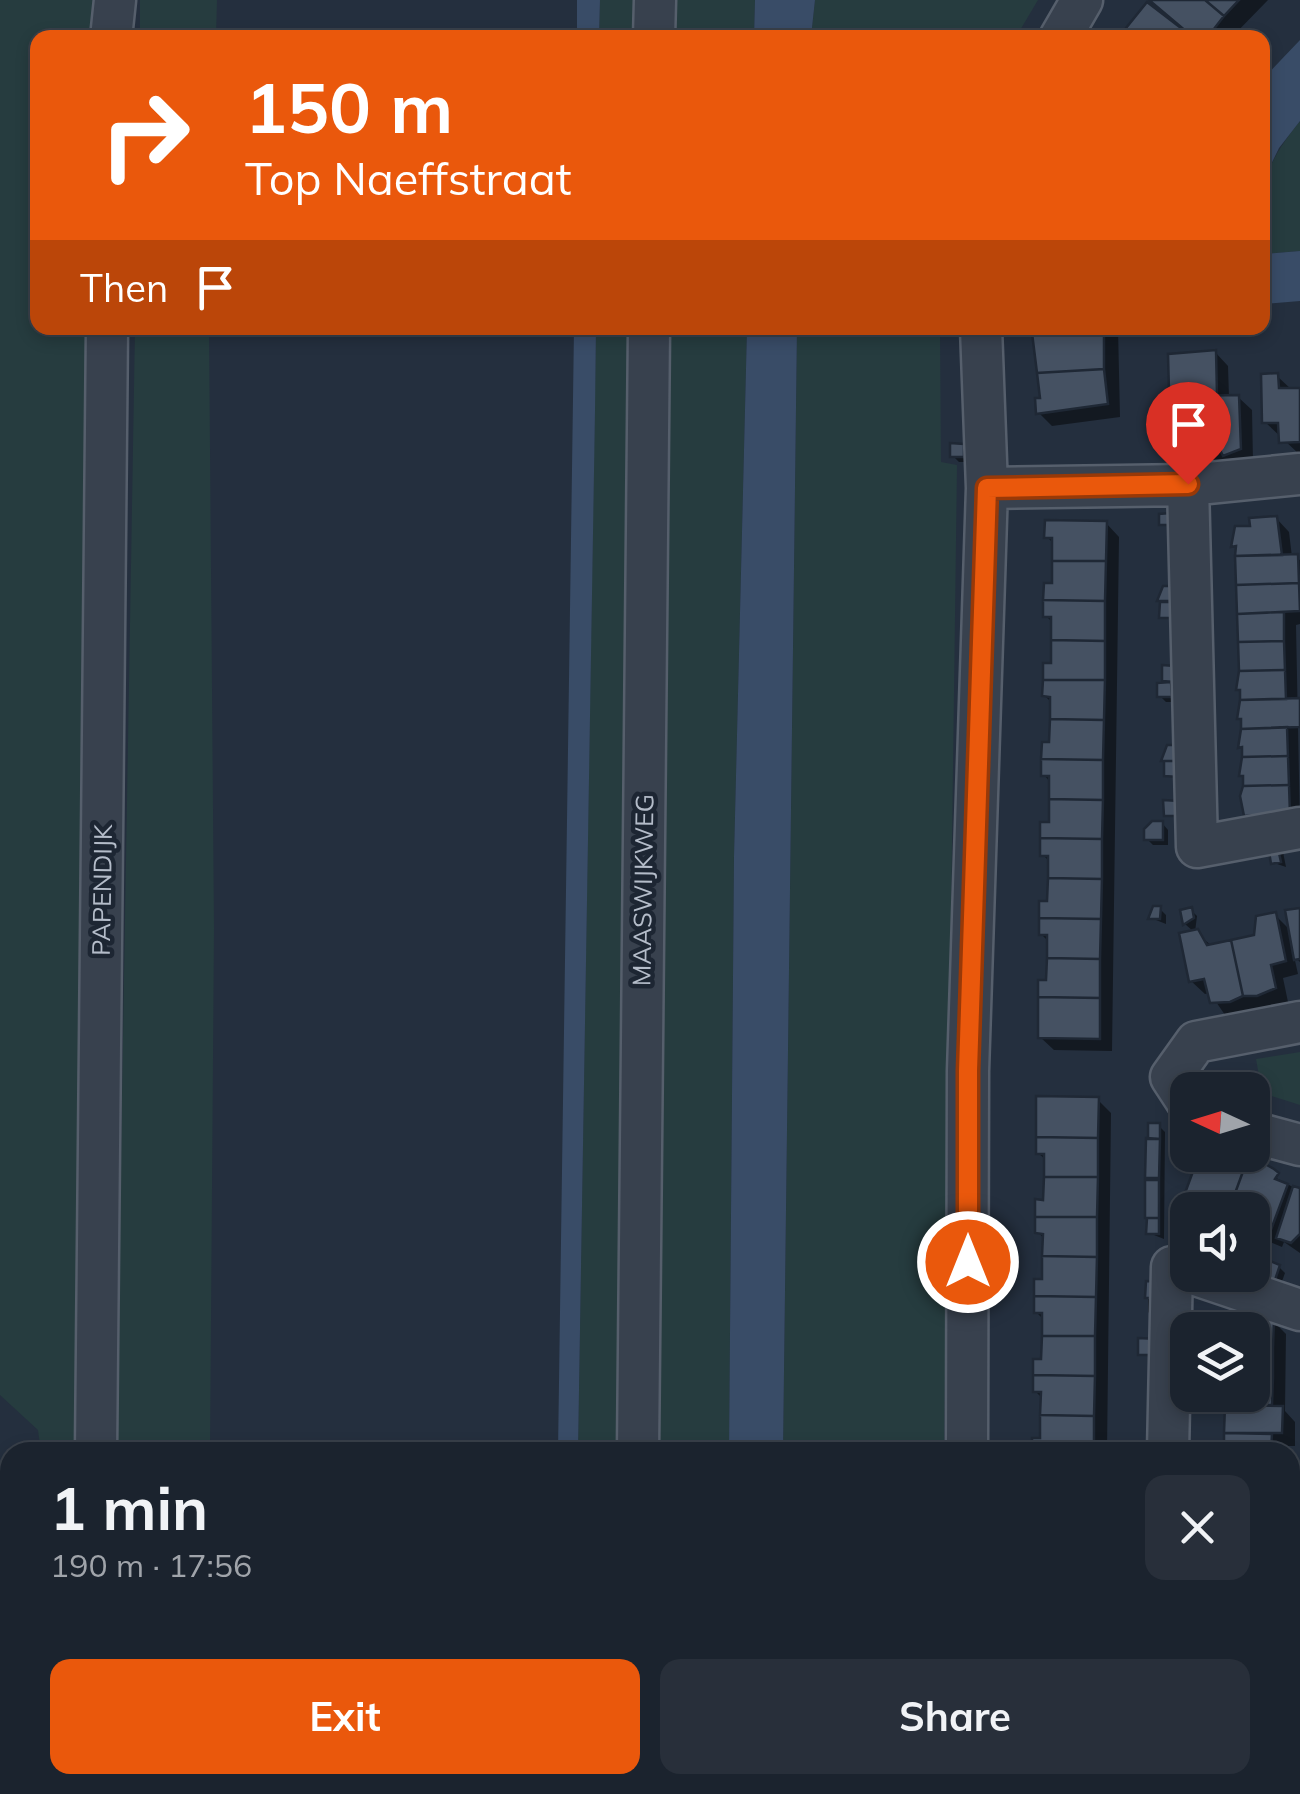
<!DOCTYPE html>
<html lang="en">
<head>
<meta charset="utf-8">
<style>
  :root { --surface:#1b232e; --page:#282f3a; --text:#f1f3f6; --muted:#a0a4aa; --line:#39404a; --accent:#ea580c }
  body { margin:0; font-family:Mulish,sans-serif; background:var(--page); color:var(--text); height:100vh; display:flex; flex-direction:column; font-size:38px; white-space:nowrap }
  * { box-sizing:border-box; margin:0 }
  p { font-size:32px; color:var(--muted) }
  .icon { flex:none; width:55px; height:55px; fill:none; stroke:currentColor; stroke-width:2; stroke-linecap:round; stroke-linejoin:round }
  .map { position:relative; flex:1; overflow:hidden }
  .side { position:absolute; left:0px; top:1442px; width:1300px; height:352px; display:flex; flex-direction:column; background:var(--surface); border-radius:30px 30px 0 0; box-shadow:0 5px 15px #0003,0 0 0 2px var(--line) }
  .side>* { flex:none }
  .top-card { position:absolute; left:30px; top:30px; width:1240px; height:305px; border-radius:20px; box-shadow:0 5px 15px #0003,0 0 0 2px var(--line); background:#ea580c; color:#fff; overflow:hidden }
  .needle { width:65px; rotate:274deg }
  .buttons { position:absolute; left:1170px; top:1072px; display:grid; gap:20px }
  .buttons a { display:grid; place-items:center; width:100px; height:100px; border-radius:20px; background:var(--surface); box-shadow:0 5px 15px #0003,0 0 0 2px var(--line); font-size:50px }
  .pin { position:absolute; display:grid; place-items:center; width:85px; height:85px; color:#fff; margin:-102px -42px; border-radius:50% 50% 50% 0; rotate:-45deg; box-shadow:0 0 10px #0007 }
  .pin .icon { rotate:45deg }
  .me { position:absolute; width:110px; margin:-55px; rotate:0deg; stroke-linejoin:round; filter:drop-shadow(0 0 8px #0008) }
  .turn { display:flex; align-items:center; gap:35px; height:210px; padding:0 50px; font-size:45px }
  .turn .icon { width:130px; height:130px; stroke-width:2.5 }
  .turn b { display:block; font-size:70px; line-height:85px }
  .then { display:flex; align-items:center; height:95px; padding:0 50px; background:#0003; gap:20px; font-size:38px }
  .round { display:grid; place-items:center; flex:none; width:105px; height:105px; border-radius:20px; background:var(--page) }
  .overview { display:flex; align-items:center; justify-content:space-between; height:170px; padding:0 50px }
  h1 { font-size:60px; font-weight:700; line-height:75px }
  .action { display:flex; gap:20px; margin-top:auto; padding:20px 50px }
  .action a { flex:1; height:115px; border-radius:20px; background:var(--accent); color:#fff; font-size:40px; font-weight:700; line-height:115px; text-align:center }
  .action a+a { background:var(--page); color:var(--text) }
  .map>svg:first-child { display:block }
  .green { fill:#263c3f }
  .water { fill:#394c67 }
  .shadow { fill:#0007 }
  .building { fill:#455162; stroke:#1f2835; stroke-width:2.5 }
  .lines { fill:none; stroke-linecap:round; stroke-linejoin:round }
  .minor-casing { stroke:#565f6c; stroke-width:45 }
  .minor { stroke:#38414e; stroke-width:40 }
  .route-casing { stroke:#983908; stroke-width:25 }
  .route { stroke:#ea580c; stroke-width:18 }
  .labels { text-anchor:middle; stroke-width:9; stroke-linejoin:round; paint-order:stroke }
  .street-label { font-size:25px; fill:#b4bcc9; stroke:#1d2633 }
</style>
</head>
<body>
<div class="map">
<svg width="1300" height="1794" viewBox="0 0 1300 1794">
  <rect width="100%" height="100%" fill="#242f3e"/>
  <path class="green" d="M0,0H103L102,37L38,38V328H100L92,1452H41L38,1430L0,1395Z
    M140,0H217L216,37H140Z
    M600,0H634V37H599Z
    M669,0H755L754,37L669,38Z
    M815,0H1038L1016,37H811Z
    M1300,121V251L1263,254C1263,188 1257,175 1300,121Z
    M135,328H209L214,928L210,1452H116Z
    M596,328H630L616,1452H578Z
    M667,328H747L734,857L729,1452H650Z
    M797,328H940L941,462L957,465L944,1452H783Z
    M1300,1052V1105L1262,1093L1256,1059Z
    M154,1785H208V1794H155Z
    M645,1785H725V1794H645Z
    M776,1785H959V1794H776Z"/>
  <path class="water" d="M577,0H600L599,37H577Z
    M755,0H815L811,37H754Z
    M1300,40V121L1279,148L1263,181V79Z
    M1300,251V301L1263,304V254Z
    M574,328H596L595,411L578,1452H558Z
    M747,328H797L783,1452H729L734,857Z
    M725,1785H776V1794H725Z"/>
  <path class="shadow" d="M1154,0H1268L1231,38H1123Z
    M1035,328H1118L1120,417L1052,426L1038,412L1043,401Z
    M1215,352L1228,366L1229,397H1238L1252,410L1253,462L1210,463L1197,449V442L1186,443L1173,429L1170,356Z
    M1277,376L1292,390H1300V455L1265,422Z
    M963,446L969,452V462H959L953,456Z
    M1276,518L1289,532L1292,557L1300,560V624L1296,625L1300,827L1260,828L1247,815L1246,779L1242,775L1244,722L1240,718L1242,676L1236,597H1240L1235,569L1238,550L1234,546L1253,528Z
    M1106,523L1119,537L1112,1051L1054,1050L1040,1037L1049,983V942L1041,934L1050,904V862L1043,855L1051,824V783L1044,775L1052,745L1053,704L1044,695L1053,665L1054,624L1046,616L1054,586L1055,545L1047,537Z
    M1164,668H1174L1177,702H1166L1160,696Z
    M1162,823L1168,830V845H1153L1147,839Z
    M1277,846L1283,852L1286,867L1274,863Z
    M1160,909L1166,915V924L1151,918Z
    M1191,910L1197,916L1195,932L1212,946L1257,937L1275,915L1292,932L1300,910V962L1294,956L1298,974L1283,978L1288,1002L1225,1015L1210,993L1205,994L1191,981L1194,932L1185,924L1183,912Z
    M1098,1100L1111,1113L1107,1452H1034L1035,1440L1043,1441V1399L1035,1391L1044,1361V1320L1036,1312L1044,1281L1045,1240L1038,1232L1046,1202L1047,1161L1038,1153Z
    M1159,1126L1165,1132L1164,1239L1149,1233L1148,1139Z
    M1216,1155H1235L1300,1191V1253L1284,1242L1282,1247L1270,1242L1256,1229L1252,1210H1191L1184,1203Z
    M1252,1258L1279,1267L1285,1273L1281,1284L1252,1275Z
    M1148,1284H1157L1154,1318L1148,1312Z
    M1278,1318V1326L1286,1334L1285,1411L1295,1422V1446H1284V1452H1225L1226,1395H1252V1330H1228L1236,1320Z
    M1290,1726L1300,1727V1794H1185L1176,1785H1290Z
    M1031,1785H1096L1095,1794H1038Z"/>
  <path class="building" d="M1149,0H1205L1224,16L1207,38H1194Z
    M1205,0H1239L1224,16Z
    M1147,2L1194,38H1129L1122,33Z
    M1032,328H1104V334L1032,333Z
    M1032,333L1104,334V369L1037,373Z
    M1216,350L1217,395L1185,396L1186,430H1170L1168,354Z
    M1104,369L1108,404L1036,414L1035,398H1040L1037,373Z
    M1278,373L1279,388H1300V442L1279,443L1278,423H1262L1261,374Z
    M1239,395L1241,449L1223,456L1220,450H1194V429L1186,430L1185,396Z
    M950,443L964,444V457H950Z
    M1170,513V525H1159V514Z
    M1277,516L1282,555L1235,556L1236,546L1231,547L1235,526H1250L1249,518Z
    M1045,520L1107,521L1106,561H1052V538H1044Z
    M1298,554L1299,583L1236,585L1235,556Z
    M1052,561H1106L1105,601L1043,600L1044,583H1052Z
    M1299,583L1300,611L1237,614L1236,585Z
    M1163,586H1172V601H1157Z
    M1043,600L1105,601V641L1051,640V617H1043Z
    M1160,602H1173V618H1159Z
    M1284,612V641L1238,642L1237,614Z
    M1051,640L1105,641V680H1043V663H1051Z
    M1284,641L1285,670L1239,671L1238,642Z
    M1162,665L1175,666V682L1162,681Z
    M1285,670L1286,699L1240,700V690H1236L1239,671Z
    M1043,680H1105L1104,720L1050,719V697L1042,696Z
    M1171,682L1172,697H1157V683Z
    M1300,698V727L1241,729V719H1237L1240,700Z
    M1050,719L1104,720L1103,760L1041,759L1042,742H1049Z
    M1287,727L1288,756L1242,757V747L1238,748L1241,729Z
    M1167,745H1177V761H1161Z
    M1288,756L1289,785L1243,786V776H1239L1242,757Z
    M1041,759L1103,760V800L1049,799V776H1041Z
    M1164,761H1178L1179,777L1164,776Z
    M1289,785L1290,814L1244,816L1240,796L1243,786Z
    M1049,799L1103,800L1102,839L1040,838V822H1049Z
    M1163,800L1179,801V816H1164Z
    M1152,821H1163V840H1144V829Z
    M1040,838L1102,839V879L1048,878V856H1040Z
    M1277,844L1281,862L1271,864L1268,845Z
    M1048,878L1102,879L1101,919L1039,918V901H1047Z
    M1153,906H1161L1160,919H1148Z
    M1192,907L1194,918L1183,925L1180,910Z
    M1300,908V959L1294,960L1285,910Z
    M1276,912L1286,961L1271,965L1276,988L1257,996H1243L1231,940L1254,935L1256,916Z
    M1039,918L1101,919L1100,959L1047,958V935H1039Z
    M1198,929L1207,945L1231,940L1243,996L1230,1002L1210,1003L1204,979L1189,982L1179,933Z
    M1047,958L1100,959V998L1038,997V980H1046Z
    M1038,997L1100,998V1039L1038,1038Z
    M1036,1096L1099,1097L1098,1138L1036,1137Z
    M1148,1123H1160V1139H1148Z
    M1036,1137L1098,1138V1177H1044V1154H1036Z
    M1146,1138L1160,1139L1159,1178H1145Z
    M1199,1155H1249L1230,1207L1209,1200L1197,1209L1181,1204Z
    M1249,1155L1274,1169L1279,1173L1275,1179L1288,1184L1269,1235L1253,1230L1252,1210L1230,1207Z
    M1044,1177H1098L1097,1217H1035V1199L1043,1200Z
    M1145,1180H1159V1218H1145Z
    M1293,1186L1300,1188V1234L1291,1243L1276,1238Z
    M1035,1217H1097V1257L1042,1256L1043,1234L1035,1233Z
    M1147,1218H1159V1234H1146Z
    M1252,1255L1263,1259L1257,1274L1252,1272Z
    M1042,1256L1097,1257L1096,1297L1034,1296V1279H1042Z
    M1265,1259L1280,1265L1275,1280L1260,1275Z
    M1146,1281L1158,1282V1298H1145Z
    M1034,1296L1096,1297L1095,1336H1042V1313H1034Z
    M1234,1302L1274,1318L1273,1348H1252V1330H1225V1317L1234,1318Z
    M1042,1336H1095V1376L1033,1375V1359H1041Z
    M1138,1338L1158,1339L1157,1355H1138Z
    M1252,1348H1273V1377H1252Z
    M1033,1375L1095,1376L1094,1416L1040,1415L1041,1392H1033Z
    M1252,1377H1273L1272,1405H1225V1395H1252Z
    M1225,1405L1283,1406L1282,1433H1224Z
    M1040,1415L1094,1416V1452H1032V1438H1040Z
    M1224,1433L1272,1434L1271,1452H1224Z
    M1290,1723L1300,1725V1794H1279L1281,1785H1290Z
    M1027,1785H1083V1794H1035L1036,1785Z
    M1242,1785H1281L1280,1794L1242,1789Z"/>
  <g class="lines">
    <defs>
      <path id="minor" d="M111,38L115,0
        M654,38L655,0
        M1060,38L1082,0
        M1188,485L1197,847L1300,828
        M987,488L1188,485L1300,474
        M1188,1103L1171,1077L1196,1042L1300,1022
        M1252,1132L1300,1145
        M1196,1275L1300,1310
        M96,1452L107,328
        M638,1452L649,328
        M967,1452L968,1071L987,488L981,328
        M1168,1452L1172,1267L1188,1272
        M0,1504L10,1505
        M1290,1697L1300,1699
        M128,1785L129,1794
        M92,1794V1785
        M635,1794V1785
        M995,1794V1785"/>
    </defs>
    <use href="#minor" class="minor-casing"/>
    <use href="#minor" class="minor"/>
  </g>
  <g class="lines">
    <defs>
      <path id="route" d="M968,1262V1071L987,488L1188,484"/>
    </defs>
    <use href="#route" class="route-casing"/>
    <use href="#route" class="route"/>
  </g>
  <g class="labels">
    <g class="street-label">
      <text transform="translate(102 890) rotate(-89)" y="9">PAPENDIJK</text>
      <text transform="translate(643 890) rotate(-89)" y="9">MAASWIJKWEG</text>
    </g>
  </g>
</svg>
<div class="buttons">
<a><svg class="needle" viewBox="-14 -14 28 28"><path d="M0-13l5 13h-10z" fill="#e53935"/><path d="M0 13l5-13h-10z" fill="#a0a4aa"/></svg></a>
<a><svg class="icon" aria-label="sound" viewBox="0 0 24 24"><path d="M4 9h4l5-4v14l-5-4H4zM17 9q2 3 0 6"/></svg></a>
<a><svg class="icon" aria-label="layers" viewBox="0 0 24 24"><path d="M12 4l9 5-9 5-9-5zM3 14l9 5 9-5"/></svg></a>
</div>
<div class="pin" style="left:1188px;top:484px;background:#d93025"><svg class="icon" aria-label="arrive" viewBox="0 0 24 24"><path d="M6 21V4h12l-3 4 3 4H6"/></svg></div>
<svg class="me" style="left:968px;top:1262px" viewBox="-20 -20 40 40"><circle r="17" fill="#ea580c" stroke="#fff" stroke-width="3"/><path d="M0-11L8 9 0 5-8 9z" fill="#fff"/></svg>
<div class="top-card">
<div class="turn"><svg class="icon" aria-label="right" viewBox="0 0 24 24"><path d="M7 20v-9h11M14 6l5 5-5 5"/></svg><div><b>150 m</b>Top Naeffstraat</div></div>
<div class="then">Then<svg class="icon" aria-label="arrive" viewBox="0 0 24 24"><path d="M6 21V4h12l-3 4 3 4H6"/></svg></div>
</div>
<section class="side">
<div class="overview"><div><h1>1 min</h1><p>190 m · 17:56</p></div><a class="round"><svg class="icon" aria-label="close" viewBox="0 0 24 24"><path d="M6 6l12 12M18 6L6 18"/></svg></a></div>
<div class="action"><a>Exit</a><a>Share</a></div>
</section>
</div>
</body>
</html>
